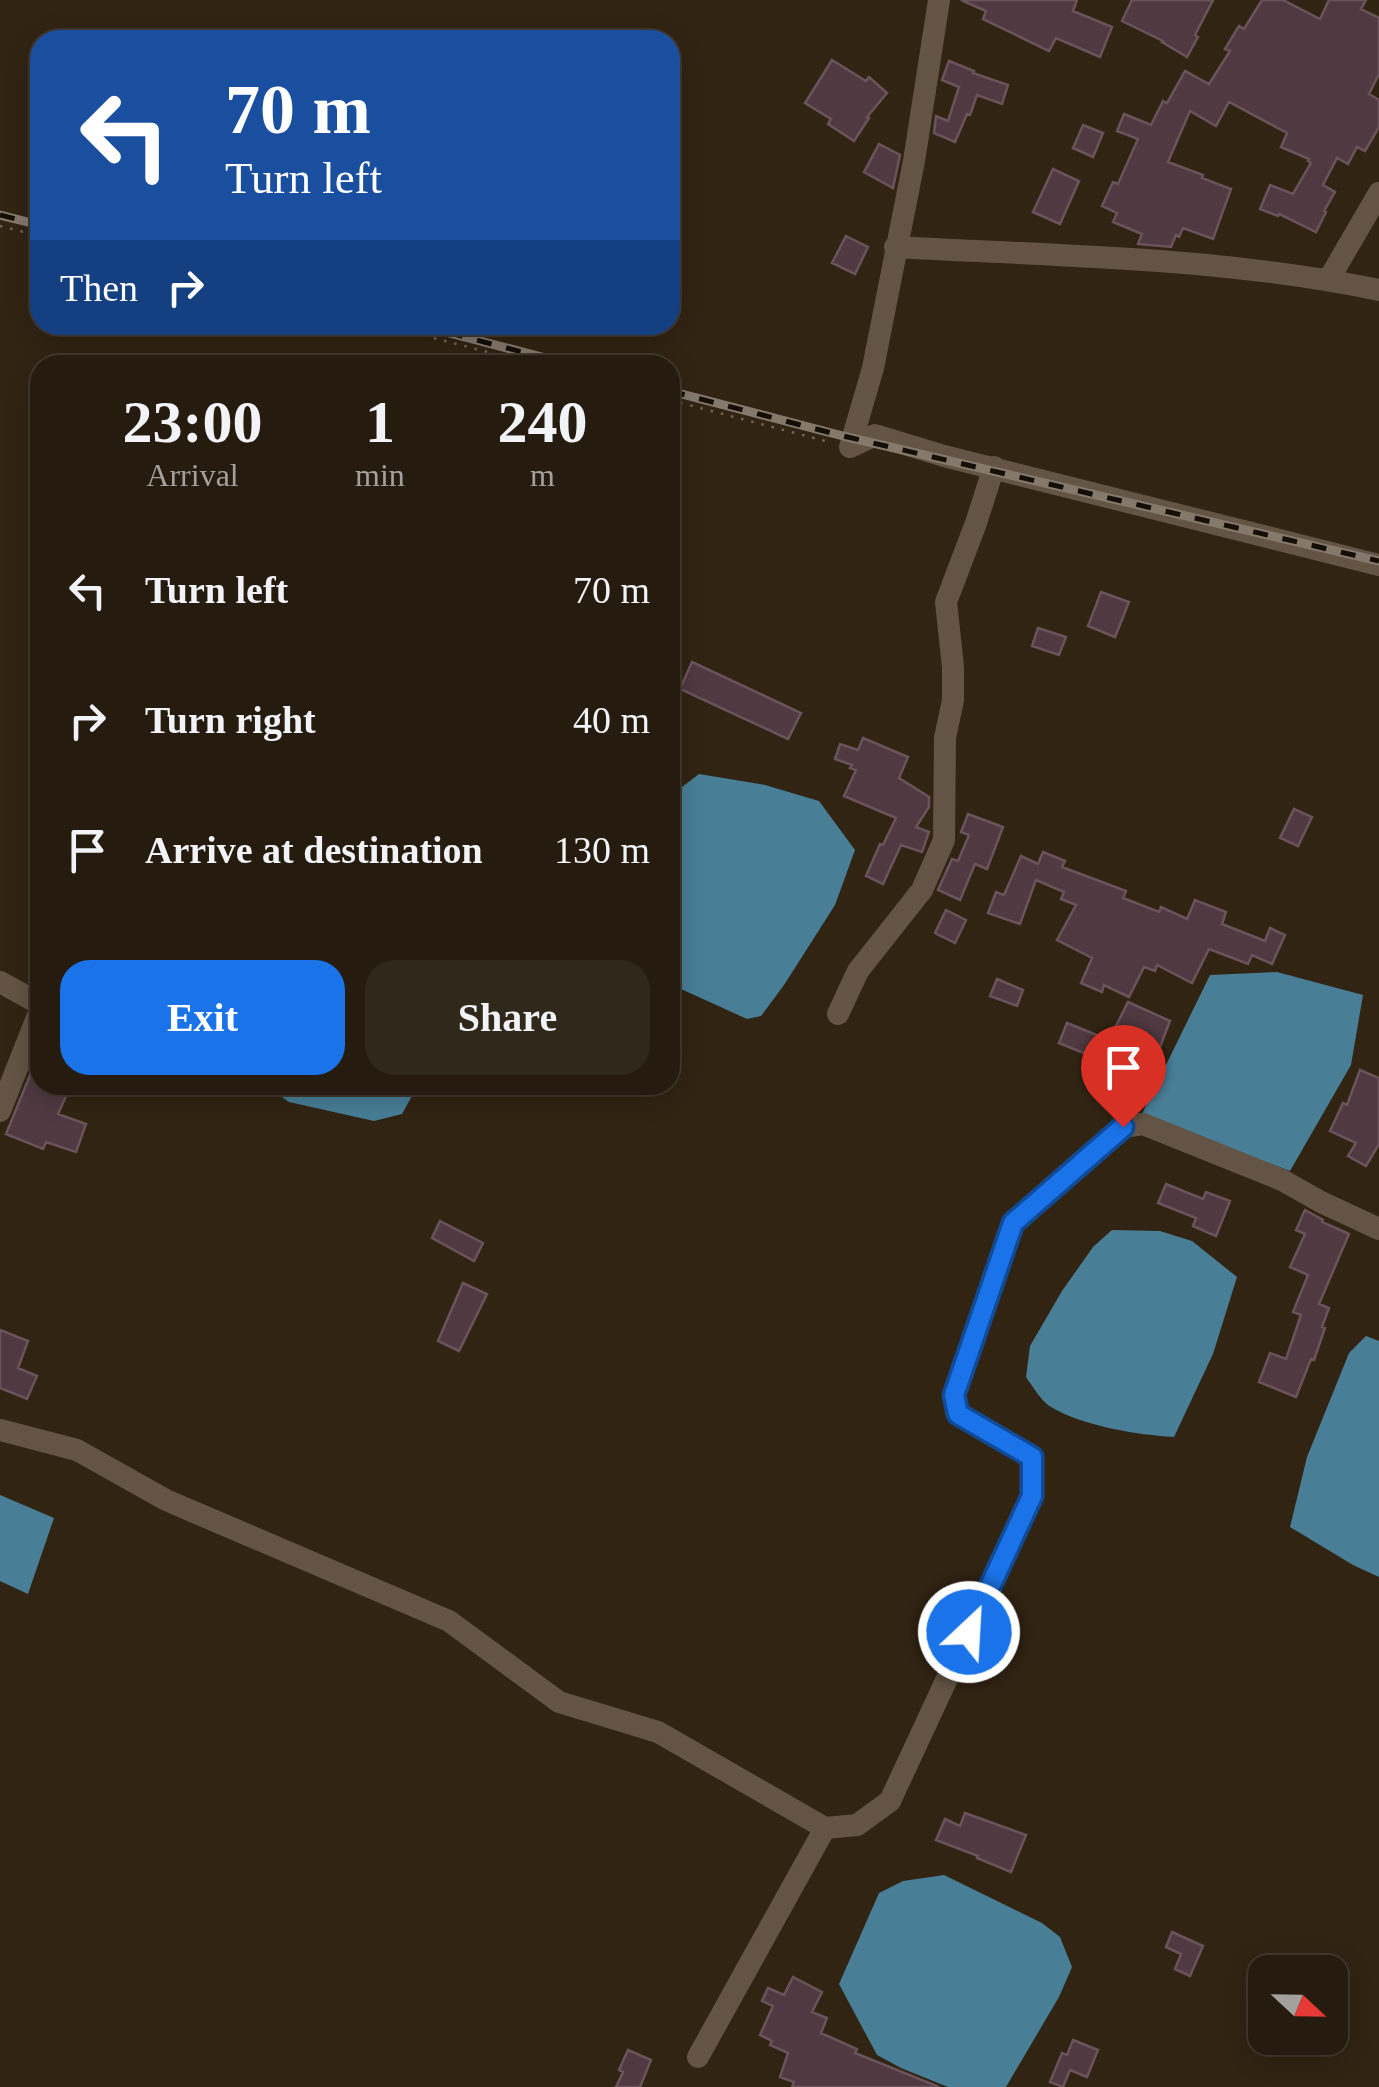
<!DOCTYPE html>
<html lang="en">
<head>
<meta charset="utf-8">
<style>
  :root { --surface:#251b0e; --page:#31281c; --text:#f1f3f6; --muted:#a3a19e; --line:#42392e; --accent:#1a73e8 }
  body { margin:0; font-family:Georgia,serif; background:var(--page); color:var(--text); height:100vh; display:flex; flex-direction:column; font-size:38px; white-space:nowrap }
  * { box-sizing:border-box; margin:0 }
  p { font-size:32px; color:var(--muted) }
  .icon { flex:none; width:55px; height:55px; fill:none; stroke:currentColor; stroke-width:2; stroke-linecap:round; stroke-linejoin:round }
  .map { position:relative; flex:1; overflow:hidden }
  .sheet { position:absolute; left:30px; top:355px; width:650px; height:740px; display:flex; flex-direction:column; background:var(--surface); border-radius:30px; box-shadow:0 5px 25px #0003,0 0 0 2px var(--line) }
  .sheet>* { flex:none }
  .hud { position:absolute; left:30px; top:30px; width:650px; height:305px; border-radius:30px; box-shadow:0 5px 25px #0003,0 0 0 2px var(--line); background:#1a4fa0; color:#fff; overflow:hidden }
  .needle { width:65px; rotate:112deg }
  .tools { position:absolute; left:1248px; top:1955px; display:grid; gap:20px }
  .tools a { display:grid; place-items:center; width:100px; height:100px; border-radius:20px; background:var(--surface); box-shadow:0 5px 25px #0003,0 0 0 2px var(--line); font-size:50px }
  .pin { position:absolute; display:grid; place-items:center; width:85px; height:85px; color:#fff; margin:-102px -42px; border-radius:50% 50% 50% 0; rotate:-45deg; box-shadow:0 0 10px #0007 }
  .pin .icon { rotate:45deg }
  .me { position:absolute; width:110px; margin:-55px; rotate:25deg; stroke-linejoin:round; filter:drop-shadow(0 0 8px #0008) }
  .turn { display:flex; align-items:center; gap:35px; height:210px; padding:0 30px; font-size:45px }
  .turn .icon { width:130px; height:130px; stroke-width:2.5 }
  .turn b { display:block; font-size:70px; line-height:85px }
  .then { display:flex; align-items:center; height:95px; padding:0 30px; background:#0003; gap:20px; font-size:38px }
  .eta { display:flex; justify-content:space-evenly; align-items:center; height:170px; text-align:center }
  .eta b { font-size:60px; font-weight:700; line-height:70px }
  .cta { display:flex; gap:20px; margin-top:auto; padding:20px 30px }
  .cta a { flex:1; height:115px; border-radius:30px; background:var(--accent); color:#fff; font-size:40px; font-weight:700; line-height:115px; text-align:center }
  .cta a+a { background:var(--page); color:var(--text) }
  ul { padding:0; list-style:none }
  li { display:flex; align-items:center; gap:30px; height:130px; padding:0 30px }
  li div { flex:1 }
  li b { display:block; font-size:38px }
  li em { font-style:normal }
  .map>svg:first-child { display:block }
  .water { fill:#487e96 }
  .building { fill:#503941; stroke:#6b535b; stroke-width:2.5 }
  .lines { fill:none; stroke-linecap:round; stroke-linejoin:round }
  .path { stroke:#736759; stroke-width:2.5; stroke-dasharray:2.5 8; stroke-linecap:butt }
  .minor { stroke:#635445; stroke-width:22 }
  .rail-casing { stroke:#85796c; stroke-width:9 }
  .rail { stroke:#140e07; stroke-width:5; stroke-dasharray:15; stroke-linecap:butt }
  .route-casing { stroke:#114b97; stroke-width:25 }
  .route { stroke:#1a73e8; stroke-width:18 }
</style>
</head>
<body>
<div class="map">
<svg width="1379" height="2087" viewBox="0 0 1379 2087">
  <rect width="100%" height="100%" fill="#312413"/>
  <path class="water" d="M699,774L765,785L819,801L855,850L835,905L784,985L761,1016L747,1019L670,984V796Z
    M1277,972L1363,995L1351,1065L1290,1171L1141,1116L1210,975Z
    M273,1085H418L402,1114L374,1121L289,1102L272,1090Z
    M1112,1230L1160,1231L1192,1241L1237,1277L1213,1354L1174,1437C1138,1435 1083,1426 1051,1407C1041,1401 1033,1387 1026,1377L1030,1346L1062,1291L1093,1247Z
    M1366,1336L1379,1341V1577L1353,1565L1290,1527L1307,1457L1349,1353Z
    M0,1495L54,1518L28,1594L0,1581Z
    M944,1875L1042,1923L1060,1937L1072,1967L1059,1997L1006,2087H948L901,2068L877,2055L839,1984L879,1893L903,1881Z"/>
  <path class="building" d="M961,0H1077L1073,11L1112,27L1100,57L1056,38L1049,51L983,19L986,11Z
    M1132,0H1213L1195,35L1198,37L1187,57L1162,42L1163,41L1122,21Z
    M1262,0H1283L1320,19L1329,0H1366L1361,9L1379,18V74L1369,94L1379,100V127L1365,151L1357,147L1348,164L1337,158L1323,185L1335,192L1324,211L1326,212L1316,232L1279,214L1278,216L1260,209L1270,185L1293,194L1311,163L1308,161L1309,159L1281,147L1287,133L1229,102L1216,126L1190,111L1168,162L1203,175L1202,178L1231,189L1213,239L1183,228L1179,237L1176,235L1171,247L1138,244L1142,234L1113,222L1117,213L1102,206L1113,182L1118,184L1138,139L1117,131L1124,114L1151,125L1163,101L1167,103L1185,71L1209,84L1230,51L1225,49L1239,26L1244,29Z
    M832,60L866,81L869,77L887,93L867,117L869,118L854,141L828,124L831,119L805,103Z
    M949,61L974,71L973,73L1008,85L1002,104L977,95L970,115L967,114L955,142L934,133L936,116L948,121L959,87L942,80Z
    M1083,125L1103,133L1093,157L1073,148Z
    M879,144L900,155L893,188L864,172Z
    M1053,169L1079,181L1060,224L1033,212Z
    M846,236L868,247L855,274L832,263Z
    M1101,592L1129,602L1115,637L1088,626Z
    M1038,628L1066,637L1059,655L1032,646Z
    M692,662L801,713L788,739L680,689Z
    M863,738L908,757L899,778L929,797V807L916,827L929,832L922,852L901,845L883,884L866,876L880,844L883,845L896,818L844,796L856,770L850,768L852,765L835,759L840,744L858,750Z
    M1294,809L1312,817L1298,846L1280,838Z
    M968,814L1003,827L987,869L975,864L960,900L938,890L952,859L958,861L969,835L961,832Z
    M1043,852L1065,861L1062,867L1126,891L1123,898L1159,912L1161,907L1187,919L1195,900L1226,912L1222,924L1265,941L1270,928L1285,935L1272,964L1252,955L1248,964L1209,949L1192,983L1157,965L1155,971L1144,967L1129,997L1104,985L1102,992L1081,983L1092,958L1057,940L1076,905L1061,899L1064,892L1036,880L1020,924L988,913L996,892L1004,895L1021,856L1038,864Z
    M946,910L966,920L955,943L935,933Z
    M997,979L1023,990L1017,1006L990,996Z
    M1128,1002L1170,1021L1149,1076L1104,1059L1103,1061L1059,1043L1067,1023L1109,1040Z
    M40,1051V1085H71L58,1114L86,1124L76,1152L46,1142L43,1149L6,1134Z
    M1360,1070L1379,1078V1144L1366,1166L1348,1156L1356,1143L1330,1131L1343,1103L1347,1105Z
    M1166,1184L1203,1199L1206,1192L1230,1201L1216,1236L1193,1226L1196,1218L1158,1203Z
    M1305,1210L1323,1220L1322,1222L1349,1234L1319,1304L1329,1308L1322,1327L1325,1328L1314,1360L1311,1359L1296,1397L1259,1382L1270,1353L1286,1359L1301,1315L1293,1312L1308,1275L1290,1267L1305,1234L1296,1230Z
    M440,1221L483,1243L474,1261L432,1238Z
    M463,1283L487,1294L459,1351L438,1341Z
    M0,1330L28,1341L18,1368L37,1376L27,1399L0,1388Z
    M965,1813L1026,1835L1011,1872L977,1858L978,1856L936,1840L945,1819L960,1826Z
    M1172,1932L1203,1946L1190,1976L1175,1969L1181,1954L1166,1947Z
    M793,1977L822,1992L812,2012L827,2018L821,2033L857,2049L855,2053L939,2087H792L794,2082L780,2077L788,2053L770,2045L772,2041L760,2035L773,2006L762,2001L768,1988L784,1995Z
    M1073,2040L1098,2050L1087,2077L1070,2070L1063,2087L1050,2082L1062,2053L1067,2055Z
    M628,2050L651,2060L640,2087H616L623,2072L619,2070Z"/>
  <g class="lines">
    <path class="path" d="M0,226L40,236
      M383,325L538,365
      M670,400L829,442"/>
    <path class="minor" d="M895,247C1056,256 1221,257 1379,290
      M1329,279L1379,193
      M850,447L875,435L944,456L1379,565
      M850,447L873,368L914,161L939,0
      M0,982L40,1004
      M838,1014L858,971L922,890L944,840L945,738L953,700V667L946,602L976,523L994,467
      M0,1111L40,1010
      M0,1430L77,1450L166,1500L449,1621L559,1702L658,1732L825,1828L857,1825L890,1801L1032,1496L1033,1457L958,1414L955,1395L1013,1223L1123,1127L1143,1124L1282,1180L1321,1202L1379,1229
      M698,2057L825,1828"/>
    <defs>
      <path id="rail" d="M0,215L40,225
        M419,325L572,365
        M670,391L843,436L1379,561"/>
    </defs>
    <use href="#rail" class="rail-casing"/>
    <use href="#rail" class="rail"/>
  </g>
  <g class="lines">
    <defs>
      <path id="route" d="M969,1632L1032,1496V1457L958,1414L954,1395L1013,1223L1123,1127"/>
    </defs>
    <use href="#route" class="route-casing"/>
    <use href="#route" class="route"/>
  </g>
</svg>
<div class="tools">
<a><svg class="needle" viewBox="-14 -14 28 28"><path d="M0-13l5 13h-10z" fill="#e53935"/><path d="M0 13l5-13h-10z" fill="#a3a19e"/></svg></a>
</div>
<div class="pin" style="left:1123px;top:1127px;background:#d93025"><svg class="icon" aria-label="arrive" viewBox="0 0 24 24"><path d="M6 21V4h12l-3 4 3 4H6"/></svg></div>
<svg class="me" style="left:969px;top:1632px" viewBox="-20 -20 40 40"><circle r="17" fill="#1a73e8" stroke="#fff" stroke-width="3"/><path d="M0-11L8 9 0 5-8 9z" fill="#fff"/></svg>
<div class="hud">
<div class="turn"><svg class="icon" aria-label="left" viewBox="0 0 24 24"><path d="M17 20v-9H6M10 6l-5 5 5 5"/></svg><div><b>70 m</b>Turn left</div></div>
<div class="then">Then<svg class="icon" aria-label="right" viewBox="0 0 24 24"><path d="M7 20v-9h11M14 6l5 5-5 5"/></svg></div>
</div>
<section class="sheet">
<div class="eta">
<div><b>23:00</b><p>Arrival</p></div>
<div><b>1</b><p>min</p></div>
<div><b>240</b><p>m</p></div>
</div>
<ul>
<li><svg class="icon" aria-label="left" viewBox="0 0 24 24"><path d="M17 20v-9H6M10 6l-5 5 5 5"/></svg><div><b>Turn left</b></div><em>70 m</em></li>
<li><svg class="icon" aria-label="right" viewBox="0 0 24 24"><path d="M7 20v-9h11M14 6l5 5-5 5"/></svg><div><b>Turn right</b></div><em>40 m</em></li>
<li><svg class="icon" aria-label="arrive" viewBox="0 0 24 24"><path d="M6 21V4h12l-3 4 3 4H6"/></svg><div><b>Arrive at destination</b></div><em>130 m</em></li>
</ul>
<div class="cta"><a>Exit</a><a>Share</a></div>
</section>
</div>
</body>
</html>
